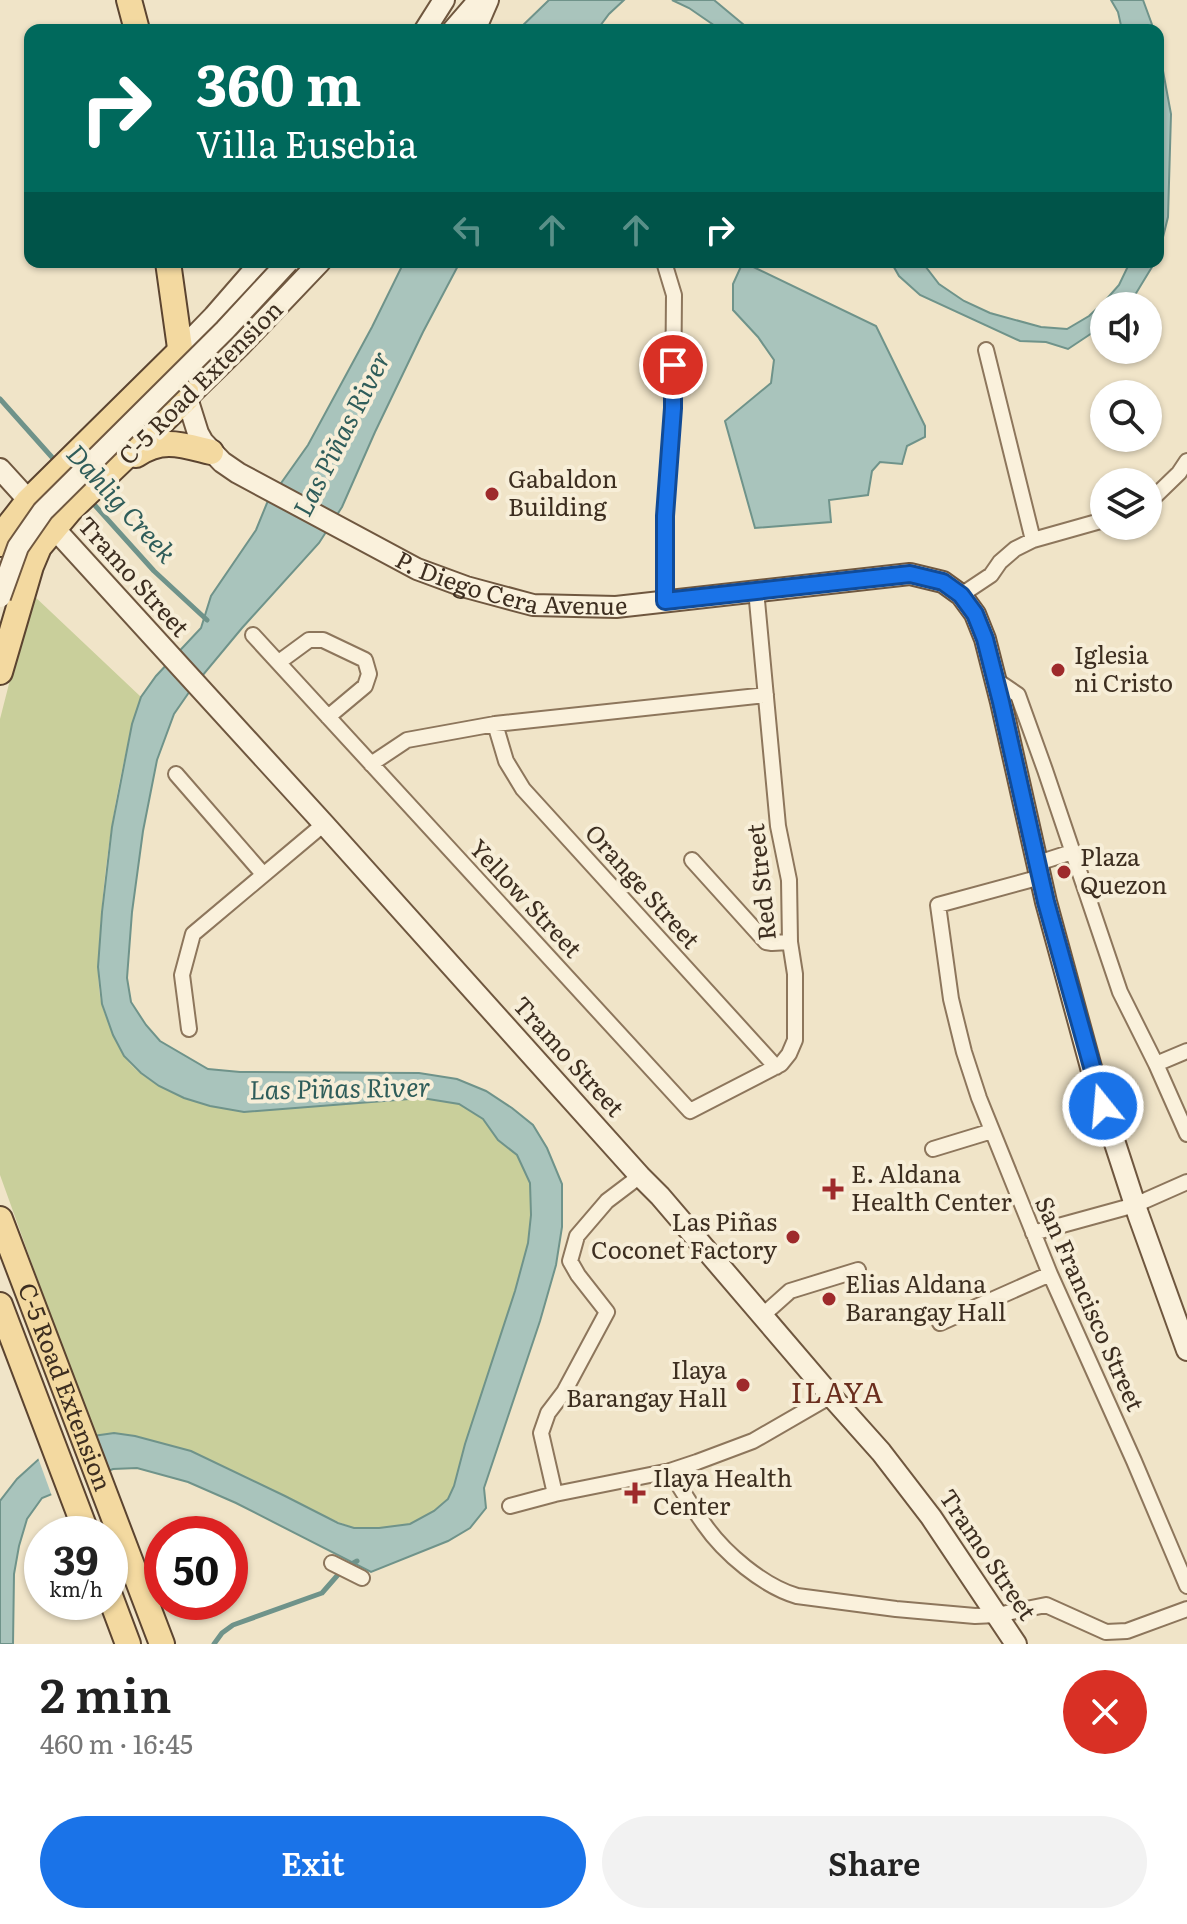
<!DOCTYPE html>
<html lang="en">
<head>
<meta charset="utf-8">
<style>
  :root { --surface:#fff; --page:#f2f2f2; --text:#222; --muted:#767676; --accent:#1a73e8 }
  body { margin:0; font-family:Literata,serif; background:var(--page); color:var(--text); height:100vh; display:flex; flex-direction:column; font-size:30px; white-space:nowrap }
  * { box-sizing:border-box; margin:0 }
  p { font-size:26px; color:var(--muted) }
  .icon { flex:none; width:44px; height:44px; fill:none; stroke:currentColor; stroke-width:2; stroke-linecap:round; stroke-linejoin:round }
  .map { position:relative; height:1644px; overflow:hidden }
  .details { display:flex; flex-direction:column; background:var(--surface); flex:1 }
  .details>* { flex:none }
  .top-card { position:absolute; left:24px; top:24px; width:1140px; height:244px; border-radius:16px; box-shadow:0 2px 6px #0004; background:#00695c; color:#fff; overflow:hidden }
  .tools { position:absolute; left:1090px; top:292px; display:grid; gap:16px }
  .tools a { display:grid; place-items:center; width:72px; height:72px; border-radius:50%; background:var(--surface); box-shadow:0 2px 6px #0004; font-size:40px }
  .speed { position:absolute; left:24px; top:1516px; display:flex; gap:16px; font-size:40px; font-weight:700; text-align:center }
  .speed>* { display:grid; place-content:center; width:104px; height:104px; border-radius:50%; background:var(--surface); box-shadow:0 2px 6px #0004; line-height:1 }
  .speed small { font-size:20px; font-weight:400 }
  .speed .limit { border:12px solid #d22; background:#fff; color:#111 }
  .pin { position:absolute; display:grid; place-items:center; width:68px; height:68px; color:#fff; margin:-34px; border:4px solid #fff; border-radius:50%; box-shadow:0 2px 8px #0007 }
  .me { position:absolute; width:88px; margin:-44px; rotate:343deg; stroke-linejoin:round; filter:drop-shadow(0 0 6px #0008) }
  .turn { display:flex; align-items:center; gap:28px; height:168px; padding:0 40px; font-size:36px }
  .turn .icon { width:104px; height:104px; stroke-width:2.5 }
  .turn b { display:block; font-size:56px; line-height:68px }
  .lanes { display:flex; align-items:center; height:76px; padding:0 40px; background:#0003; justify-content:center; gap:40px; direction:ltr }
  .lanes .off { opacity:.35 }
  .round { display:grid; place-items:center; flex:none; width:84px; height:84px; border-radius:42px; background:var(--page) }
  .summary { display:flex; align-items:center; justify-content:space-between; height:136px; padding:0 40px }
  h1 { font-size:48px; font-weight:600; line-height:60px }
  .primary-button { display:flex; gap:16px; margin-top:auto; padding:16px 40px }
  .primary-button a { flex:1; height:92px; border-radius:48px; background:var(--accent); color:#fff; font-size:32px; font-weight:600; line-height:92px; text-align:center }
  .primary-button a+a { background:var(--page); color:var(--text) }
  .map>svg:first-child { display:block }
  .green { fill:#c9cf9b }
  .water { fill:#a9c4bc; stroke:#6f938a; stroke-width:2 }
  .pier { fill:#f0e4c8 }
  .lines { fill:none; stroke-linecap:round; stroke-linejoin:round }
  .stream { stroke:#6f938a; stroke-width:5 }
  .street-casing { stroke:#8d765c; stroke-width:18 }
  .secondary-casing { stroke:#6f573f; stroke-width:24 }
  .primary-casing { stroke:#5b4430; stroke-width:28 }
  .street { stroke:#faf1dc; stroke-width:14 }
  .secondary { stroke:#faf1dc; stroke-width:20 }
  .primary { stroke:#f3d9a0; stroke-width:24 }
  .secondary-bridge-casing { stroke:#6f573f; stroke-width:24; stroke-linecap:butt }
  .secondary-bridge { stroke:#faf1dc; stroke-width:20 }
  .route-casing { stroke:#114b97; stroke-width:20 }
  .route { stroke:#1a73e8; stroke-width:14 }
  .poi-dot { fill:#9e2a2b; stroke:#f7eed8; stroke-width:3 }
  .labels { text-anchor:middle; stroke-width:8; stroke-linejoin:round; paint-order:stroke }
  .street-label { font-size:24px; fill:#3d2e20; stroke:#f7eed8 }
  .poi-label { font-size:24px; fill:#3d2e20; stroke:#f7eed8; text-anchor:start }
  .water-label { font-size:26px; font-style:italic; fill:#2f5d5a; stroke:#f7eed8 }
  .quarter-label { font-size:28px; letter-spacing:2px; fill:#6b2e1e; stroke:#f7eed8 }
</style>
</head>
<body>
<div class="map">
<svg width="1187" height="1644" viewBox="0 0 1187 1644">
  <rect width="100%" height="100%" fill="#f0e4c8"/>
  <path class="green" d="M32,594L141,697C118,769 105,857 100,932C99,956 96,983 102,1006C106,1018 118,1046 124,1056C138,1077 163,1088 184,1098L384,1101L422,1098L459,1104L483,1119L498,1140L517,1155L530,1183L531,1215L528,1243L515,1291L465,1444L454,1486L448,1499L434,1511L410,1524L379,1528H354L114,1433L94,1436L0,1175V719Z"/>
  <path class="water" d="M549,0H624L609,14L597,30H518Z
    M672,0H714L750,30H721L689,8Z
    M1111,0H1143L1154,30H1122L1118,12Z
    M1158,44L1171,114L1168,217L1158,257Z
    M404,262H460L423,332L375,432L342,507L319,543L242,628L192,688L174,714L157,760L143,831L132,912L127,978L131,1002L146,1025L160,1041L208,1069L240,1072L419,1073L457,1079L486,1091L512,1108L533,1125L547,1148L562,1184V1227L556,1265L540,1321L484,1488L486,1508L470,1528L448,1541L371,1572L236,1503L188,1482L137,1468L113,1469L42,1498L27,1519L19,1546L14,1574L13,1644H0V1501L17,1479L40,1458L93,1436L114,1433L135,1436L191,1451L285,1496L338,1523L354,1528H379L410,1524L434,1511L448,1499L454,1486L465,1444L515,1291L528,1243L531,1215L530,1183L517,1155L498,1140L483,1119L459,1104L422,1098L244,1112L210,1106L184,1098L159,1086L141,1073L124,1056L113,1035L102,1004L98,967L102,912L112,827L132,724L141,697L156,676L201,628L211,596L256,530L267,503L308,445L372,327Z
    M743,262L876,326L925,426V437L907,446L902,464L880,462L872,471L868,495L829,500L831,522L755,528L725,421L771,383L774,360L758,337L733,310V284Z
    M891,262H922L939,284L964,301L990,313L1041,327L1067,329L1089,316L1104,302L1119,285L1130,262H1155L1135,295L1125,306H1104V325L1068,349L1046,342L1020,341L920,295L899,276Z"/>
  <path class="pier" d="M93,1432L109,1475L53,1499L37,1455Z"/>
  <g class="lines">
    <path class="stream" d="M0,399L58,464
      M91,501L154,571L207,620
      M214,1644L222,1633L233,1625L322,1593L343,1569L357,1561"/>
    <defs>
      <path id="street" d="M664,262L674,295L673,408L665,516V601
        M986,350L1033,540
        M1148,503L1179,473L1187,461
        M961,595L991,575L1000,562L1015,549L1033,540L1104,520
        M253,635L690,1111L781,1064L789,1054L795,1040V974L790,942L789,880L778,826L756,590
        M279,662L309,640H323L365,660L369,674L365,686L328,717
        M996,680L1018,695L1045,770L1120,992L1156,1064L1187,1134
        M495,724L506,761L523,789L776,1067
        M371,764L407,740L495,724L766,695
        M176,774L263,874
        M692,860L766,942L772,943L790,942
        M1038,863L1072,852
        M1041,877L938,905L951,999L964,1052L979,1098L1050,1274L1134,1461L1187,1586
        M189,1029L182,975L193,934L324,824
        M1156,1064L1187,1051
        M933,1149L992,1131
        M1033,1233L1135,1205L1187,1182
        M762,1316L790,1291L858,1270
        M940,1323L1050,1274
        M670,1471C681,1489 692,1507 704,1524C724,1553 763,1586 797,1596L896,1609L975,1616L997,1615L1046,1605L1106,1632L1127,1631L1187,1609
        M555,1494L541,1433L548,1413L564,1392L607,1312L578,1275L570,1261L577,1236L607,1201L640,1176
        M510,1506L555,1494L670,1471L697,1462L753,1441L831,1396
        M332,1563L362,1578"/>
      <g id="secondary">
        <path d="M425,30L444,0"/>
        <path d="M453,30L479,0"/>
        <path d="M475,30L488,0"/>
        <path id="s1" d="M320,262L240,346L187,398L198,433L203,442L222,462L238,473L417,569L466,587L533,605L616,607L910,574L943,582L961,595L975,614L985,639L1001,702L1046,902L1095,1082L1138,1214L1187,1350"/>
        <path d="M180,351L214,316L261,262"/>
        <path d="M0,469L324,824L640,1176L660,1196L831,1396L881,1452L931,1517L1016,1644"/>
      </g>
      <g id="primary">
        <path d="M129,0L137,30"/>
        <path d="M136,455C163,437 182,445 211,452"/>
        <path d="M0,544L10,524L28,501L180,351"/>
        <path d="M0,672L31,566L39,547L70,510L187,398L168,262"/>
        <path id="s2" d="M0,1219L162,1644"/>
        <path d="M0,1305L87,1534"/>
        <path d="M110,1596L128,1644"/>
      </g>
    </defs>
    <use href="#street" class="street-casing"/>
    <use href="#secondary" class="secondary-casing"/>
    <use href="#primary" class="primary-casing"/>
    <use href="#street" class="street"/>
    <use href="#secondary" class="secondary"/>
    <use href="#primary" class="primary"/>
    <defs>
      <path id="secondary-bridge" d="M0,597L18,547L43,511L225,330L288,262"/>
    </defs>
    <use href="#secondary-bridge" class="secondary-bridge-casing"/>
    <use href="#secondary-bridge" class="secondary-bridge"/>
  </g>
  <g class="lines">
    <defs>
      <path id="route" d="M673,365V408L665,516V601L910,574L943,582L961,595L975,614L985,639L1001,702L1046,902L1103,1106"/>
    </defs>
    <use href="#route" class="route-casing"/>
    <use href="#route" class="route"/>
  </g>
  <g class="poi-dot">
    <circle cx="492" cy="494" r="8"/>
    <circle cx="1058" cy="670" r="8"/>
    <circle cx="1064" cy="872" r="8"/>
    <path d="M829 1177h8v8h8v8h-8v8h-8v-8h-8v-8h8z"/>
    <circle cx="793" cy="1237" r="8"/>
    <circle cx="829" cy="1299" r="8"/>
    <circle cx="743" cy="1385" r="8"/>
    <path d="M631 1481h8v8h8v8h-8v8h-8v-8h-8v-8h8z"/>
  </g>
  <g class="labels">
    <g class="street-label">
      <text transform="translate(201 383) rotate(-45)" y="8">C-5 Road Extension</text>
      <text transform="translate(133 577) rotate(48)" y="8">Tramo Street</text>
      <text dy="8" stroke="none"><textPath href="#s1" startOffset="584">P. Diego Cera Avenue</textPath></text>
      <text transform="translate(762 882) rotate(-96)" y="8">Red Street</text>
      <text transform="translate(642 887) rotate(48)" y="8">Orange Street</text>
      <text transform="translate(525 899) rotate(47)" y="8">Yellow Street</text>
      <text transform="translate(568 1057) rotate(48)" y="8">Tramo Street</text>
      <text transform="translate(1089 1304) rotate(66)" y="8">San Francisco Street</text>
      <text dy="8" stroke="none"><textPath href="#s2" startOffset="180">C-5 Road Extension</textPath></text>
      <text transform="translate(987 1555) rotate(56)" y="8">Tramo Street</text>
    </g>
    <g class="poi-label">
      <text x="508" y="488">Gabaldon<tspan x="508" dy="28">Building</tspan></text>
      <text x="1074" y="664">Iglesia<tspan x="1074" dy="28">ni Cristo</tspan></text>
      <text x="1080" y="866">Plaza<tspan x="1080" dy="28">Quezon</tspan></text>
      <text x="851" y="1183">E. Aldana<tspan x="851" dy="28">Health Center</tspan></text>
      <text x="777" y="1231" text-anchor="end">Las Piñas<tspan x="777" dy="28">Coconet Factory</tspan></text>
      <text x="845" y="1293">Elias Aldana<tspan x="845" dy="28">Barangay Hall</tspan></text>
      <text x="727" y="1379" text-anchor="end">Ilaya<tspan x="727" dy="28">Barangay Hall</tspan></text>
      <text x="653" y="1487">Ilaya Health<tspan x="653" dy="28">Center</tspan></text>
    </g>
    <g class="water-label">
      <text transform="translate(342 434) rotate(-63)" y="9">Las Piñas River</text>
      <text transform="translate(121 504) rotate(48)" y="9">Dahlig Creek</text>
      <text transform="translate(340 1089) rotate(-1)" y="9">Las Piñas River</text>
    </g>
    <g class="quarter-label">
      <text x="838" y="1403">ILAYA</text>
    </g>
  </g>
</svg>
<div class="tools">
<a><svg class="icon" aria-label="sound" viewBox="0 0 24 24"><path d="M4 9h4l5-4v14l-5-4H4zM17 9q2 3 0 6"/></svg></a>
<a><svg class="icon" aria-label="search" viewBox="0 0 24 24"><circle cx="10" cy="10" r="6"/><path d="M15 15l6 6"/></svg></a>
<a><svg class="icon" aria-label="layers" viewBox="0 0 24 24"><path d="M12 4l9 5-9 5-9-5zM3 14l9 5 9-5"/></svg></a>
</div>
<div class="speed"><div>39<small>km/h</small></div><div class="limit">50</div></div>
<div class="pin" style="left:673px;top:365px;background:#d93025"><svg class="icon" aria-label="arrive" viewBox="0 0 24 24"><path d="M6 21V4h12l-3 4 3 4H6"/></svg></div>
<svg class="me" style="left:1103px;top:1106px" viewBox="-20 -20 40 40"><circle r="17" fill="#1a73e8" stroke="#fff" stroke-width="3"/><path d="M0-11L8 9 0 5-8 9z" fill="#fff"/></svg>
<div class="top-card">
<div class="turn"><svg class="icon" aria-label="right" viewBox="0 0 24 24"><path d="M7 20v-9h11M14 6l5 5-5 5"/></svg><div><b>360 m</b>Villa Eusebia</div></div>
<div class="lanes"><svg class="icon off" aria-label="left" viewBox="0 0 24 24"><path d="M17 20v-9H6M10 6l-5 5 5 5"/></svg><svg class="icon off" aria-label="ahead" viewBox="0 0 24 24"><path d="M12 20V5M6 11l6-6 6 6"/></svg><svg class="icon off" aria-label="ahead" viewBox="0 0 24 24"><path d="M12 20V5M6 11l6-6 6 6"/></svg><svg class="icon" aria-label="right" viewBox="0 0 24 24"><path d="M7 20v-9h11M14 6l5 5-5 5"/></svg></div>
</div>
</div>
<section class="details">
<div class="summary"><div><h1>2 min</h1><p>460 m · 16:45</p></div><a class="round" style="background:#d93025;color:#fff"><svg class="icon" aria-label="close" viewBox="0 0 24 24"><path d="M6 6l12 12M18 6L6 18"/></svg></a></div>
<div class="primary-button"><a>Exit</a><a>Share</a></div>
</section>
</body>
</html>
